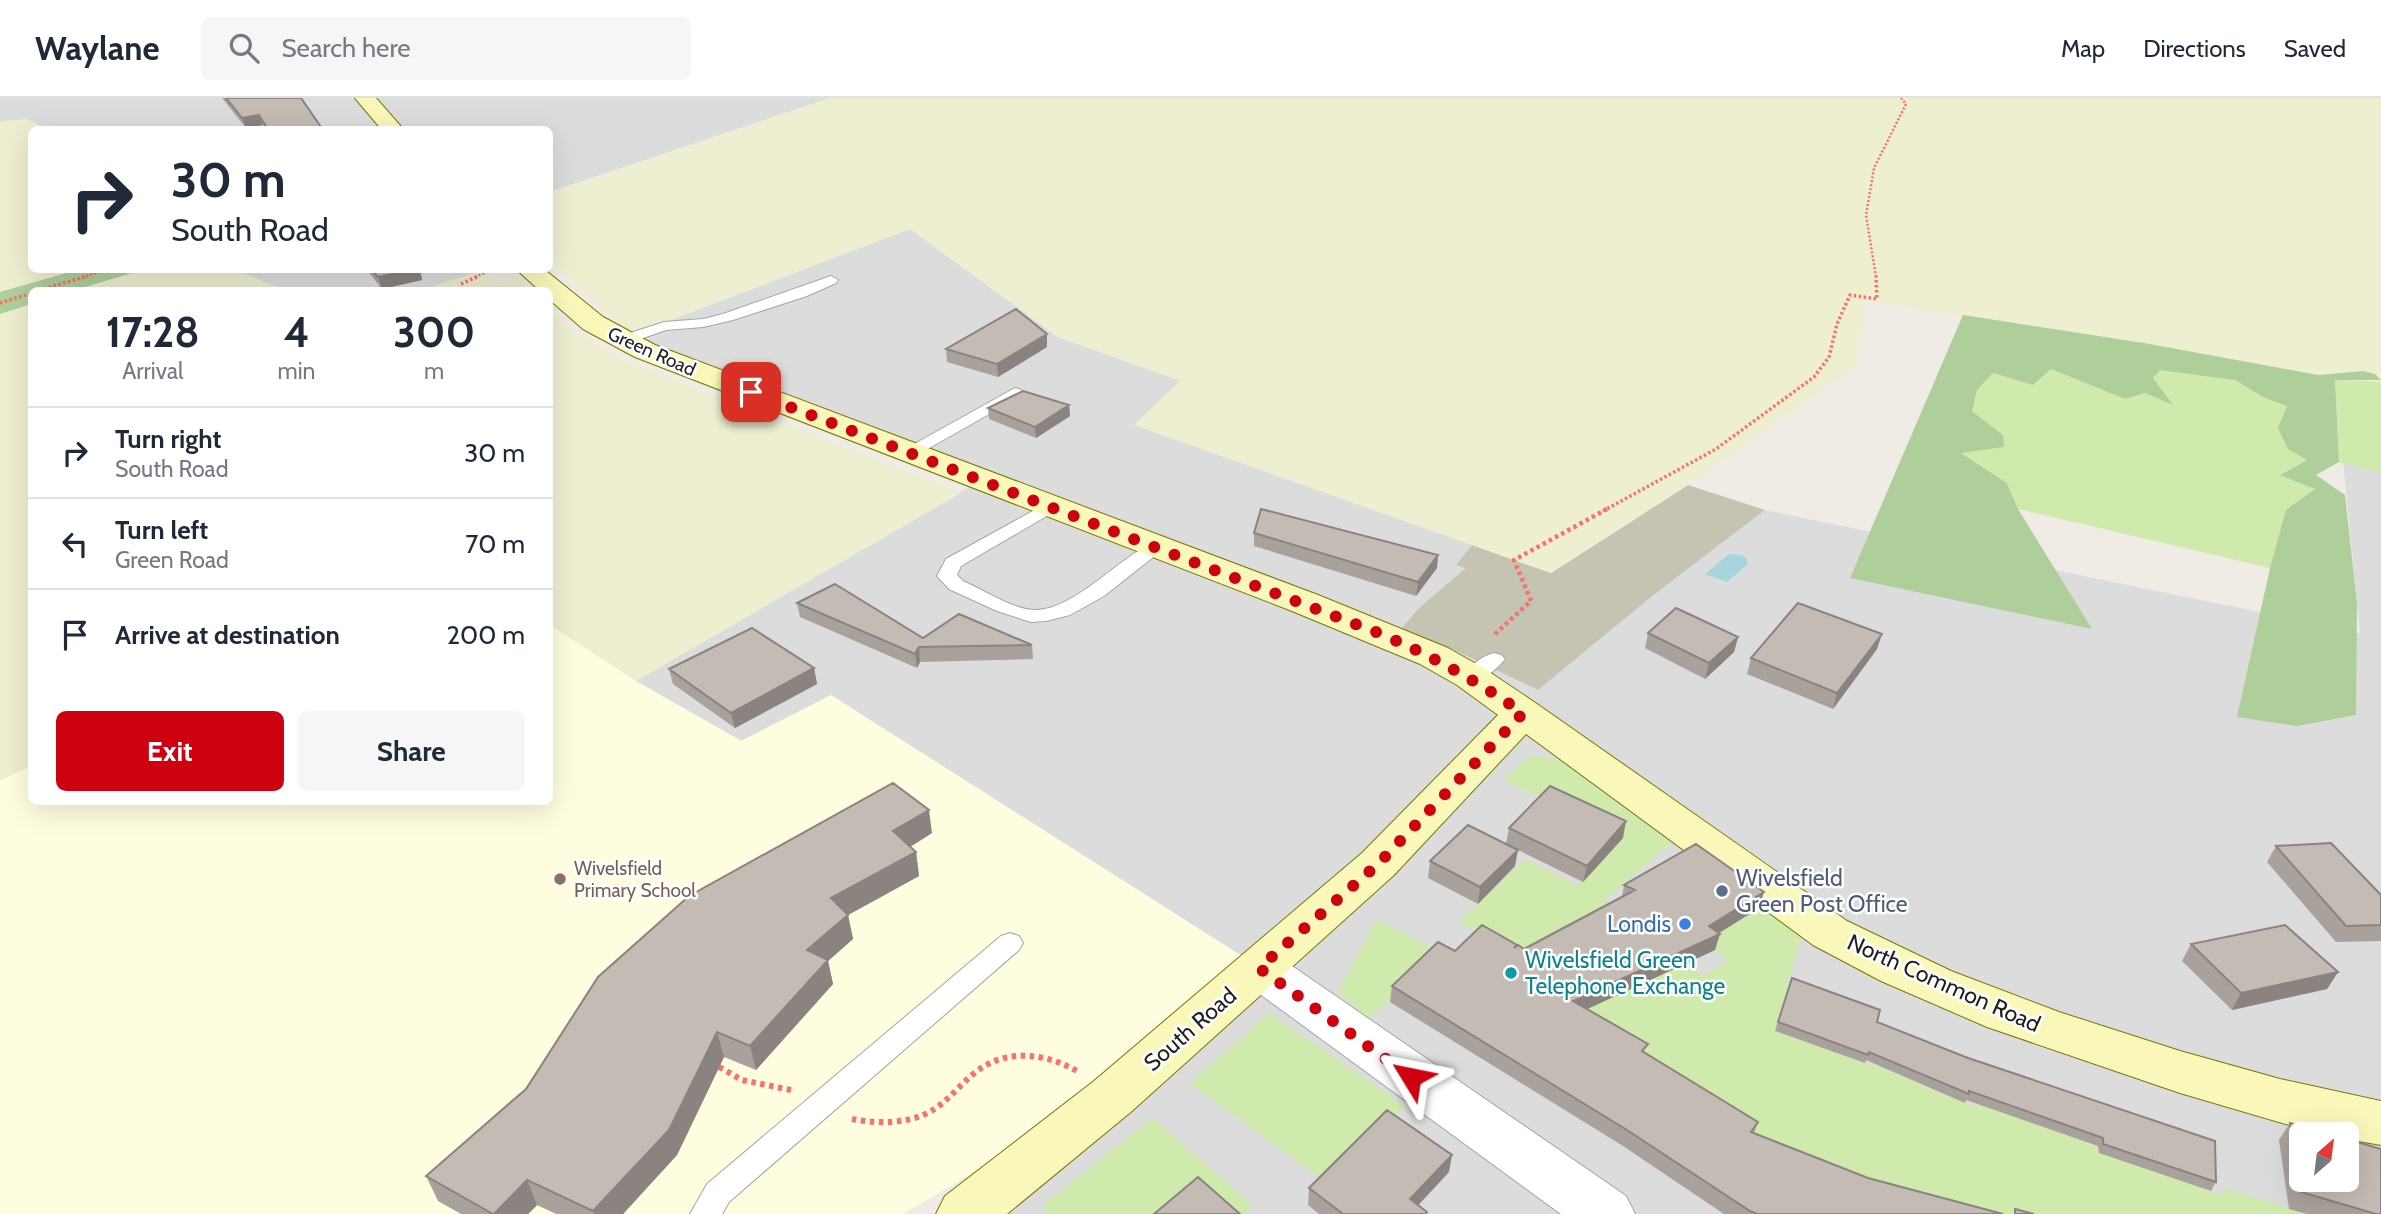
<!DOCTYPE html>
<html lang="en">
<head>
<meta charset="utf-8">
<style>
  :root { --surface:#fff; --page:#f6f6f7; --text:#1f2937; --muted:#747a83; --line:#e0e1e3; --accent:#ce0110 }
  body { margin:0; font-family:Cabin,sans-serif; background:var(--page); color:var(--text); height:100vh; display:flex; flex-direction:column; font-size:26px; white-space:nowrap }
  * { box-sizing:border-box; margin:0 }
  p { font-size:23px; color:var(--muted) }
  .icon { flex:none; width:38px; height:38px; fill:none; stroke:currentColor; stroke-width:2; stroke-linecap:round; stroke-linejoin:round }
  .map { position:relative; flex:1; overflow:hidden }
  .sheet { position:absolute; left:28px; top:189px; width:525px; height:518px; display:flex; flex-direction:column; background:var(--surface); border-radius:10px; box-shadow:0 7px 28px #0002 }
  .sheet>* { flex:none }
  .top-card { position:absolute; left:28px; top:28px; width:525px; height:147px; border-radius:10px; box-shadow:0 7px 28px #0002; background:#fff; color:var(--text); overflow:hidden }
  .needle { width:46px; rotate:28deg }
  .controls { position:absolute; left:2289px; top:1024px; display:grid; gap:14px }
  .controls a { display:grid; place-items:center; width:70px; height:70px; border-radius:10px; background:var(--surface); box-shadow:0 7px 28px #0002; font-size:35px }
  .pin { position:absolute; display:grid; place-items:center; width:60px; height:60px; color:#fff; margin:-30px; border-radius:14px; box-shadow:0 4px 10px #0006 }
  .me { position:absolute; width:77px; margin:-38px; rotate:305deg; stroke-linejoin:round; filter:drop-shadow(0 0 5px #0008) }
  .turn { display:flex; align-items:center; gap:24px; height:147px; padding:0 28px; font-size:32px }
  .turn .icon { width:91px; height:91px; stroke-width:2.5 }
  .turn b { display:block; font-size:49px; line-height:60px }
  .eta { display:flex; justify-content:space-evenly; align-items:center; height:119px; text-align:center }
  .eta b { font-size:42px; font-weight:700; line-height:49px }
  .primary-button { display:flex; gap:14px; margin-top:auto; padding:14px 28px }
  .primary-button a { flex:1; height:80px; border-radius:10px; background:var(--accent); color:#fff; font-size:28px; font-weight:700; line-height:80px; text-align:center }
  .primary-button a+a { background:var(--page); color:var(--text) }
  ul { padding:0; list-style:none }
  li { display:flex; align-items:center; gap:21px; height:91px; padding:0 28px; border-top:2px solid var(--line) }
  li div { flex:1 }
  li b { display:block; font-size:26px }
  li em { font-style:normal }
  header { display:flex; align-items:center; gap:42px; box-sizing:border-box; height:98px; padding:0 35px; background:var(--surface); border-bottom:2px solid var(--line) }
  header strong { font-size:33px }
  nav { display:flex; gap:38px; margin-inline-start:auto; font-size:24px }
  .search { width:490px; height:63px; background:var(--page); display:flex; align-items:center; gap:18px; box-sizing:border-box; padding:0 24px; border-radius:10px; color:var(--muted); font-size:26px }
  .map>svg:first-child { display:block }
  .residential { fill:#dddcdc; fill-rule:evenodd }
  .education { fill:#fffddf }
  .construction { fill:#c5c3b1 }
  .farmland { fill:#eeeed1 }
  .grass { fill:#cfeaac }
  .forest { fill:#aecf9a }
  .water { fill:#a6d5dd }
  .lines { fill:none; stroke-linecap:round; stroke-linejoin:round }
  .lane-casing { stroke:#a6a6a6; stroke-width:2 }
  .street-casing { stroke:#a6a6a6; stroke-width:2 }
  .secondary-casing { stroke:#747705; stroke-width:2 }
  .path-far3 { stroke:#f9716d; stroke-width:2.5; stroke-dasharray:2 2; stroke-linecap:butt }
  .path-far2 { stroke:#f9716d; stroke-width:3.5; stroke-dasharray:2.5 2.5; stroke-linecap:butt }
  .path-far1 { stroke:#f9716d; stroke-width:4.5; stroke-dasharray:3.5 3.5; stroke-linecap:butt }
  .path { stroke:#f9716d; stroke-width:6; stroke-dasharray:4.5 4.5; stroke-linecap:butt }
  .lane { fill:#fff; fill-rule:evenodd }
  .street { fill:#fff; fill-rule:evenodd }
  .secondary { fill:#f9f8ba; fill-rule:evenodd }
  .wall { fill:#a9a19c }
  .shaded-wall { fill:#8a837f }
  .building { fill:#c5bbb5; stroke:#8a837f; stroke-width:2 }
  .route { stroke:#ce0110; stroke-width:12; stroke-dasharray:0 21.6 }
  .education-dot { fill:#8d6e63; stroke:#fff; stroke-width:2.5 }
  .service-dot { fill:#5c6f8a; stroke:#fff; stroke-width:2.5 }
  .shop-dot { fill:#3f7fe0; stroke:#fff; stroke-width:2.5 }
  .culture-dot { fill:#0f9aa8; stroke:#fff; stroke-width:2.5 }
  .labels { text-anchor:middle; stroke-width:5; stroke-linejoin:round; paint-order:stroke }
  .street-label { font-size:19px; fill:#1f1f1f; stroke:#fff }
  .education-label { font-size:19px; fill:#785e54; stroke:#fff; text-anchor:start }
  .near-service-label { font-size:23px; fill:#4e5e75; stroke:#fff; text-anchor:start }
  .near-shop-label { font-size:23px; fill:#366cbe; stroke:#fff; text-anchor:end }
  .near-culture-label { font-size:23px; fill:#0d838f; stroke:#fff; text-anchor:start }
  .near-street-label { font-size:23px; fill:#1f1f1f; stroke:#fff }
</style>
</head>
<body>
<header>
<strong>Waylane</strong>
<div class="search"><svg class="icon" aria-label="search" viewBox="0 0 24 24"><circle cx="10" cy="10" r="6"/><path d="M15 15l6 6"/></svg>Search here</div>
<nav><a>Map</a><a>Directions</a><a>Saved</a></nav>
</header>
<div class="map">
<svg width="2381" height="1116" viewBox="0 0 2381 1116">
  <rect width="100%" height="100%" fill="#f0ece5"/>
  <path class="residential" d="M0,0H830L550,94V32H47L27,21L0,24Z
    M910,131L1058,239L1181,283L1135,327L1472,447L1457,466L1467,470L1419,510L1401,531L1452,551L1538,592L1656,495L1765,412L2360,535L2335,282L2381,284V1116H965L1012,1079L831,597L742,643L636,583L988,378L714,277L631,237ZM2301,1036H2347V1082H2301Z
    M235,172H484L422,192H284Z"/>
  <path class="education" d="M550,527L636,583L741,643L831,597L1242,858L1039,1030L981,1070L903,1116H0V682L31,668L32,704H550Z"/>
  <path class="construction" d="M1688,387L1765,412L1656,495L1538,592L1452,551L1401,531L1419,510L1466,470L1456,467L1472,447L1551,475Z"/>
  <path class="farmland" d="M830,0H2381V284L2335,282L1865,202L1855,268L1688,387L1551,475L1134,327L1180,283L1058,239L910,131L631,237L550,162V94Z
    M27,21L47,31L32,32V172H77L0,194V24Z
    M142,172H235L284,192H75Z
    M484,172H507L487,177L496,186L519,180L531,192H422Z
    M31,206V668L0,682V216Z
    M550,211L567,229L625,263L961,395L636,583L550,527Z"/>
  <path class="grass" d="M2051,271L2125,301L2145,295L2171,306L2153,280L2160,272C2182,274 2218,273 2237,283C2254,291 2269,301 2287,308L2307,362L2281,376L2315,391L2276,452L2270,470L2018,411L2007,385L1960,354L2003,337L1972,313L1977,292L1993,275L2033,287Z
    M2335,282L2381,284V375L2339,364Z
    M1532,657L1565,663L1673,743L1605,802L1703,878L1728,862L1705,844L1763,808L1801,838L1775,933L1865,965L1876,967L1965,1005L1994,1011L2092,1046L2098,1049L2099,1055L2224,1098V1090L2306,1116H1934L1761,1057L1643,962L1527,857L1458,825L1525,761L1577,788L1622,740L1503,681Z
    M1376,822L1442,854L1369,921L1338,894Z
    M1269,915L1405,1008L1328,1086L1190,985Z
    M1152,1020L1253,1107L1243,1116H1050L1042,1108Z"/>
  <path class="forest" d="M77,172H142L75,192H32L31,206L0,216V194Z
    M1963,217L2144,245L2318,277L2364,273L2375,276L2381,282H2335L2339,364L2316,377L2345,397L2357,505L2356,617L2297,628L2237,619L2270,470L2286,412L2315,391L2280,377L2307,362L2288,351L2278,330L2287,308L2263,299L2235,282L2160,272L2153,280L2173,307L2145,295L2125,301L2051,271L2033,287L1993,275L1977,292L1972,313L2003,337L2004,349L1961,355L2007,385L2018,411L2092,531L1850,480Z"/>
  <path class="water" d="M1729,456L1742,457L1747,461V467L1727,484L1705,476Z"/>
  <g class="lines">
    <defs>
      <path id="lane" d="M831,178L838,182L836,185L807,198L733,222L703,229L666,232L623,247L615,242L618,239L664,224L703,221L723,216Z
        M1015,290L1021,292L1023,295L1021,298L915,358L909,359L900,354Z
        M1051,403L1060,408L1057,412L961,468L957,477L963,483C984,492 1010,510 1033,512C1078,515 1137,438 1164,445L1166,449L1104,498L1070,517L1046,523L1031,524L997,513L949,491L937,478L946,461Z
        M1494,555L1501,557L1505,561C1495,573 1479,587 1463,584L1460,579C1468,569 1482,558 1494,555Z
        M1010,835L1019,838L1023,845L1019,852L729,1104L722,1116H690L707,1086L1001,838Z"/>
      <path id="street" d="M1259,852L1276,857L1626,1098L1635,1116H1561L1242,883L1234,870L1242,857Z"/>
      <path id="secondary" d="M355,0H376L404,32H382Z
        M517,172H545L603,219L655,247L1318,497L1448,550L1485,571L1537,606L1847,823L1951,873L2059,914L2180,953L2280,981L2381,1003V1047L2347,1041V1036L2313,1034L2180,995L1987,929L1881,883L1813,847L1526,636L1394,777L1132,1013L1007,1116H936L945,1098L1094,983L1362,755L1498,617L1457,587L1420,566L1292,513L635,259L583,231L550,202V192H539Z"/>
    </defs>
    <use href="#lane" class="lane-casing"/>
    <use href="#street" class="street-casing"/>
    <use href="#secondary" class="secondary-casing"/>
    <path class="path-far3" d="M82,179L107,172
      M475,179L491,172
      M1876,179L1866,117L1874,70L1906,6L1901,0"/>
    <path class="path-far2" d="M461,186L479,178
      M39,192L88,178
      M0,205L32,195
      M1603,413L1716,351L1814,279L1829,259L1837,226L1850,197L1877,201L1876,178"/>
    <path class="path-far1" d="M1495,536L1531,503L1514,462L1607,411"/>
    <path class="path" d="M719,969L742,982L791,992
      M852,1021C877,1026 909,1026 931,1013C947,1004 958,989 972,977C1003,950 1043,954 1077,973"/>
    <use href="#lane" class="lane"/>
    <use href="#street" class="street"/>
    <use href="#secondary" class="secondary"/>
  </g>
  <path class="wall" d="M222,0H301L323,32H265L263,27L246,30Z
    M367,172H420L422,182L382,191Z
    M1047,236V249L998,279L947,264L946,251Z
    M1069,307L1070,318L1036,340L989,321L988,310Z
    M1254,435L1438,457L1437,470L1416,498L1254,448Z
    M797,505L923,540L1032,547L1033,561L920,564L917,570L800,519Z
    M1648,535L1738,539L1734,554L1705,581L1645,550Z
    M1877,551L1833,611L1747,576L1751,560Z
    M814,570L817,586L735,630L673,586L669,571Z
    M1509,730L1623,740L1583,784L1506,746Z
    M932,735L910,749L916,754L919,778L848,817L853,841L828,863L833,886L756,972L724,959L677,1057L623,1116H556L537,1107L528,1116H461L438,1103L426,1078L526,991L689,798Z
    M2276,748L2381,797V843L2336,844L2267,764Z
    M1430,763L1515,768L1478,806L1428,780Z
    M1624,787L1764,794L1759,810L1719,835L1715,852L1587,911L1645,955L1758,1024L1754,1035L1868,1080L2003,1116H1724L1623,1048L1390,904L1392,888L1455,853L1517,848L1524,851L1622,799Z
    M2191,846L2338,874L2327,891L2232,912L2182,863Z
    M1792,880L1877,924L2216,1084L2211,1093L2099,1055L2098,1048L1966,1002L1965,1005L1866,962L1865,965L1775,933Z
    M2290,1025L2381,1116H2307L2289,1111L2279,1042Z
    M1449,1074L1418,1107L1426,1116H1319L1308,1107L1309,1090Z"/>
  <path class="shaded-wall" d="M259,17L263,27L246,30L242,20Z
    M412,172H420L422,182L382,191L378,179Z
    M1047,236V249L998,279L997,266Z
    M1069,307L1070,318L1036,340L1035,329Z
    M1438,457L1437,470L1416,498L1418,484Z
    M1882,536L1877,551L1833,611L1837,595Z
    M1738,539L1734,554L1705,581L1709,565Z
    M919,549L920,564L917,570L915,556Z
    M814,570L817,586L735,630L731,615Z
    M929,712L932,735L897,757L893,733Z
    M1626,723L1623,740L1583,784L1587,768Z
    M1518,752L1515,768L1478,806L1480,789Z
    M916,754L919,778L848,817L853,841L828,863L833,886L756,972L750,948L807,852L831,800Z
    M1764,794L1759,810L1711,840L1720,836L1715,852L1570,919L1573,903L1709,828Z
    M2338,874L2327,891L2232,912L2241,895Z
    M717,934L724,959L677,1057L623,1116H595L593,1113Z
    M1452,1057L1449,1074L1410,1116V1101Z
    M527,1082L537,1107L528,1116H494Z"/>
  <path class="building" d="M226,0H301L323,32H276L275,30L268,31L259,17L242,20Z
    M372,172H412L378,179Z
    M1016,211L1047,236L997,266L946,251Z
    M1023,293L1069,307L1035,329L988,310Z
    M1261,411L1438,457L1418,484L1254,435Z
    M835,486L923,540L959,516L1032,547L919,549L915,556L797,505Z
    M1798,505L1882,536L1837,595L1751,560Z
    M1676,510L1738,539L1709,565L1648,535Z
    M752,530L814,570L731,615L669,571Z
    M893,685L929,712L893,733L916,754L831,800L848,817L807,852L828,862L750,948L717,934L669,1032L593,1113L527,1082L494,1116H493L426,1078L526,991L598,879L689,798Z
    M1550,688L1626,723L1587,768L1509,730Z
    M1468,727L1518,752L1480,789L1430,763Z
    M2331,745L2381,797V827L2346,828L2276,748Z
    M1696,746L1764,794L1709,828L1720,836L1573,903L1648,946L1642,953L1758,1024L1751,1034L1868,1080L2003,1116H1757L1750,1113L1627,1032L1392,888L1438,844L1455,853L1482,827L1517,847L1514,850L1518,847L1524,851L1635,792L1624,787Z
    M2285,827L2338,874L2241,895L2191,846Z
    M1792,880L1880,912L1877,924L1968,960L2215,1043L2216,1084L2103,1046V1040L1969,993V996L1869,954L1868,957L1778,924Z
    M1387,1012L1452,1057L1410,1101L1427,1114L1425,1116H1343L1309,1090Z
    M2290,1025L2328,1036H2301V1082H2347V1041L2381,1051V1116H2376L2301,1094Z
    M1198,1079L1240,1116H1154Z
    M2015,1111L2034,1116H2015Z"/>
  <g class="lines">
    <path class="route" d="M751,294L1381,536C1432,558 1477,583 1523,615L1378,766L1259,870L1411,979"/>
  </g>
  <circle class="education-dot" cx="560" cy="781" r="7"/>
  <circle class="service-dot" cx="1722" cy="793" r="7"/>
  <circle class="shop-dot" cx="1685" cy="826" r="7"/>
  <circle class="culture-dot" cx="1511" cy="875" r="7"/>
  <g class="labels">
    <g class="street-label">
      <text transform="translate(652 253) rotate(24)" y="7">Green Road</text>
    </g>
    <g class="education-label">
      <text x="574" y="777">Wivelsfield<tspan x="574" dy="22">Primary School</tspan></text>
    </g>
    <g class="near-service-label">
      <text x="1736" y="788">Wivelsfield<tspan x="1736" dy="26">Green Post Office</tspan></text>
    </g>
    <g class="near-shop-label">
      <text x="1671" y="834">Londis</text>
    </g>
    <g class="near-culture-label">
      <text x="1525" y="870">Wivelsfield Green<tspan x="1525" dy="26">Telephone Exchange</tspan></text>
    </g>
    <g class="near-street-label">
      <text transform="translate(1944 885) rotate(24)" y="8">North Common Road</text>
      <text transform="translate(1190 931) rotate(-41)" y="8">South Road</text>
    </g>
  </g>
</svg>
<div class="controls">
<a><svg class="needle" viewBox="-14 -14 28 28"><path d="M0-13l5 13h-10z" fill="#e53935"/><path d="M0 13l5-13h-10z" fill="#747a83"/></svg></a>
</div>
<div class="pin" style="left:751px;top:294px;background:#d93025"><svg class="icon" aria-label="arrive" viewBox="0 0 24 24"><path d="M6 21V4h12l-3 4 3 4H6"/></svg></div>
<svg class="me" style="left:1411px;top:979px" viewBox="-20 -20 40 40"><path d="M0-17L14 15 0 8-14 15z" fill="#ce0110" stroke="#fff" stroke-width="4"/></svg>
<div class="top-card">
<div class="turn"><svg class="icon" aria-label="right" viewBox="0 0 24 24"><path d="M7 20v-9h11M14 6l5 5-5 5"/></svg><div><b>30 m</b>South Road</div></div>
</div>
<section class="sheet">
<div class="eta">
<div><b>17:28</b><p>Arrival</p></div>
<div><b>4</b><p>min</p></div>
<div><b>300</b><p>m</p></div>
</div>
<ul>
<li><svg class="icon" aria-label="right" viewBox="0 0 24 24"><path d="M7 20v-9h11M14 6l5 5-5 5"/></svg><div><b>Turn right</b><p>South Road</p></div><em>30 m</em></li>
<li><svg class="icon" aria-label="left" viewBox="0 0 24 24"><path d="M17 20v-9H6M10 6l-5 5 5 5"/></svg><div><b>Turn left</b><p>Green Road</p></div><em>70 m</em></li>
<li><svg class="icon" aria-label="arrive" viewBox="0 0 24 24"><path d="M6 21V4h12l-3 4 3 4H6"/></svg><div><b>Arrive at destination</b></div><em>200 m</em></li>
</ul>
<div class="primary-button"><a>Exit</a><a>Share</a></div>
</section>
</div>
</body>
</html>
